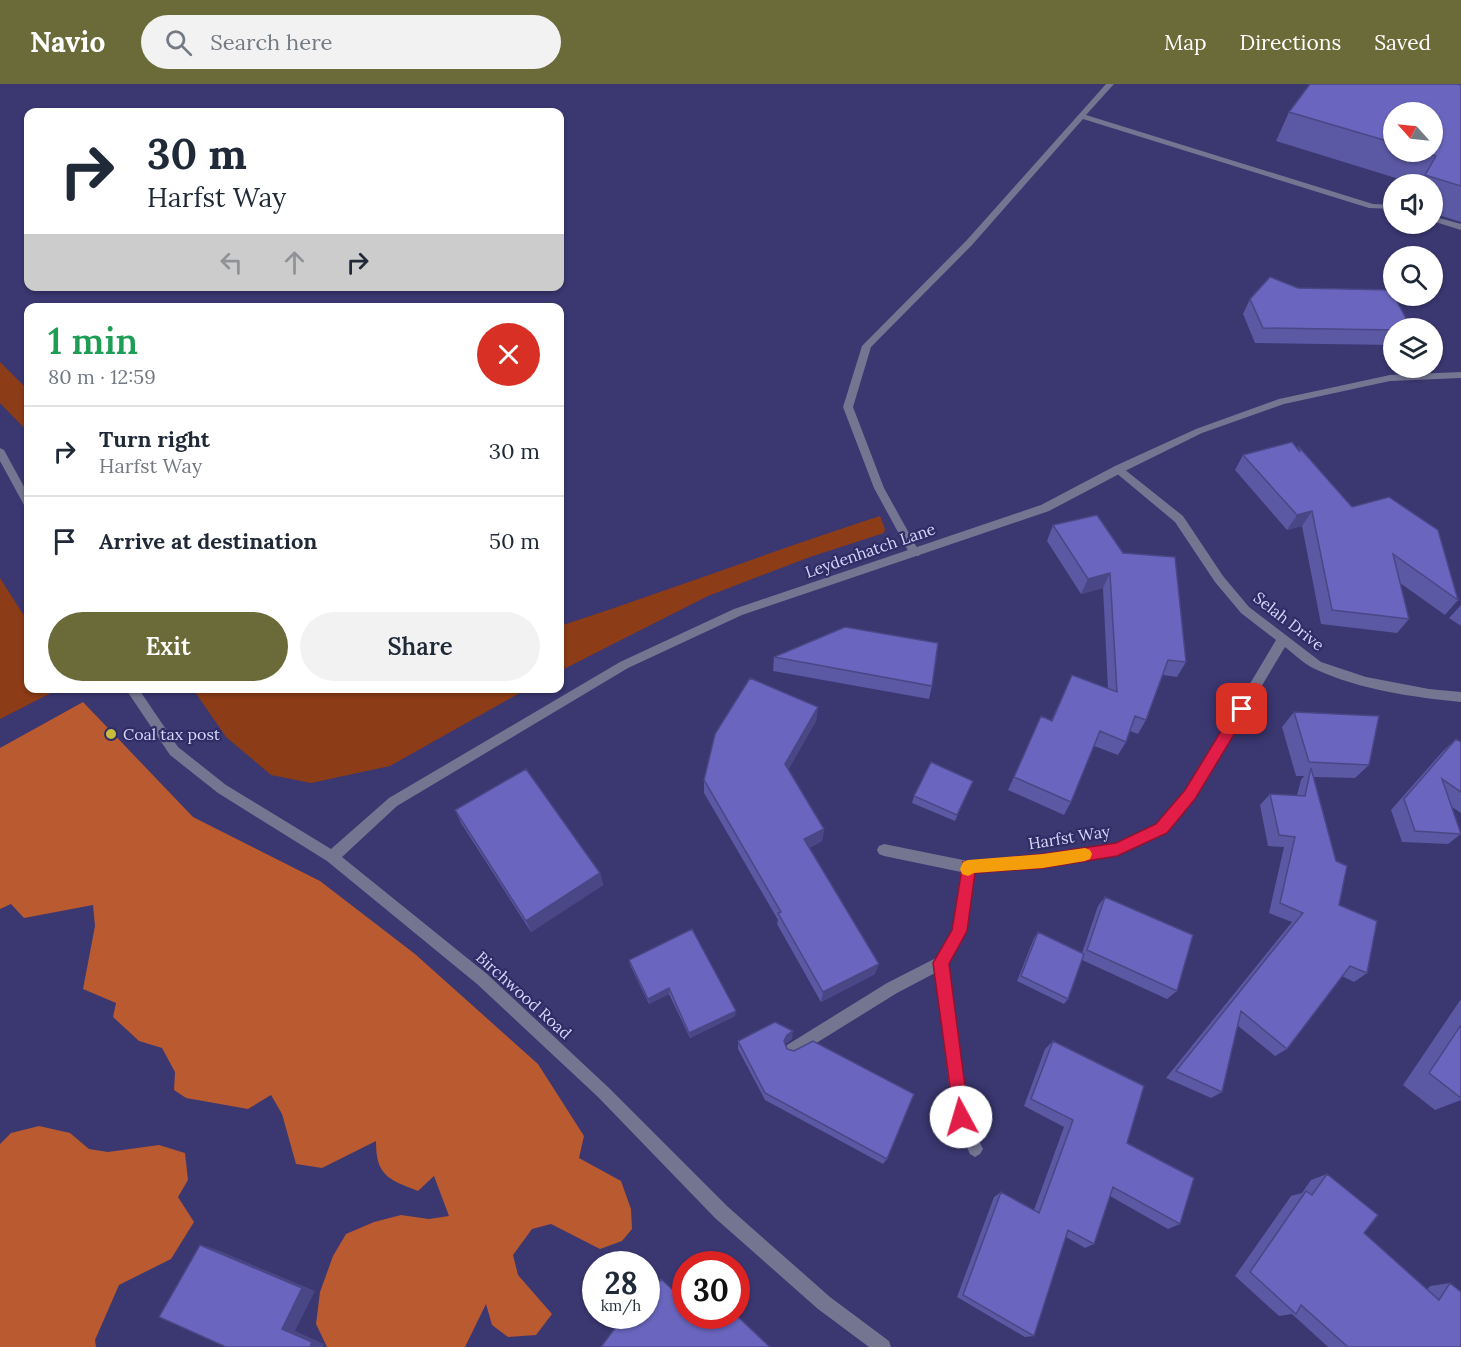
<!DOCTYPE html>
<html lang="en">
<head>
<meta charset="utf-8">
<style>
  :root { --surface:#fff; --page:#f2f2f3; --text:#1f2937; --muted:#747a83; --line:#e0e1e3; --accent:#6b6b39 }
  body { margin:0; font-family:Lora,serif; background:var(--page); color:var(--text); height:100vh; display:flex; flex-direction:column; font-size:22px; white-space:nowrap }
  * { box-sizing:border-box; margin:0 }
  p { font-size:20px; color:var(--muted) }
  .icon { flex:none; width:33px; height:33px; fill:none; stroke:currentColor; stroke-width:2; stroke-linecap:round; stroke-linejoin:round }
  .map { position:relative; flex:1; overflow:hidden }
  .panel { position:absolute; left:24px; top:219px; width:540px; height:390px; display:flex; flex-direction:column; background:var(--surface); border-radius:12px; box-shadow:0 2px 4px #0004 }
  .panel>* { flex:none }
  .hud { position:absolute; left:24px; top:24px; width:540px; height:183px; border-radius:12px; box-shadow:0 2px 4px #0004; background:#fff; color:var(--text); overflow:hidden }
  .needle { width:39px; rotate:297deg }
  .tools { position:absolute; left:1383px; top:18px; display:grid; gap:12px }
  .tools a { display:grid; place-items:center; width:60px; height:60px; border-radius:50%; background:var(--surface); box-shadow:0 2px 4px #0004; font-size:30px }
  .speed { position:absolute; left:582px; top:1167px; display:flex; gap:12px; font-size:30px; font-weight:700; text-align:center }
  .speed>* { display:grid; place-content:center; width:78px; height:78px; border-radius:50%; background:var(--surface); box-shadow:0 2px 4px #0004; line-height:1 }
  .speed small { font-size:15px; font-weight:400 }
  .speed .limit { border:9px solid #d22; background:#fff; color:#111 }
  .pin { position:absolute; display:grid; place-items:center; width:51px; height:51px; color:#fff; margin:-26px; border-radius:12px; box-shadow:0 3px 9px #0006 }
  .me { position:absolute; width:66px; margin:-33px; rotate:354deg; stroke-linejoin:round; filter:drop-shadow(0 0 4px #0008) }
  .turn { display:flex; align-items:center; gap:21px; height:126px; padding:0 24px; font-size:27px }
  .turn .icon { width:78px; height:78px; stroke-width:2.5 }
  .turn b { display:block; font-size:42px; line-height:51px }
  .lanes { display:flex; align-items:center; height:57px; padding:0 24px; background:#0003; justify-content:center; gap:30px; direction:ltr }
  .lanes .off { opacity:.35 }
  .round { display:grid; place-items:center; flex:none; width:63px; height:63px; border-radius:32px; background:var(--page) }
  .headline { display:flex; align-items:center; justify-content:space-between; height:102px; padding:0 24px }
  h1 { font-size:36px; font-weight:600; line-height:45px; color:#1e9e55 }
  .button { display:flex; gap:12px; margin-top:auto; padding:12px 24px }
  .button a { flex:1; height:69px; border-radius:36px; background:var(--accent); color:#fff; font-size:24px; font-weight:600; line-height:69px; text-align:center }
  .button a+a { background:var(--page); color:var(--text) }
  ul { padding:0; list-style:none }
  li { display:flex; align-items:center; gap:18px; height:90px; padding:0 24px; border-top:2px solid var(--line) }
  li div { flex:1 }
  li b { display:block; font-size:22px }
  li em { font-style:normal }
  header { display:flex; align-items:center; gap:36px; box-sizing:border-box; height:84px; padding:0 30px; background:var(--accent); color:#fff }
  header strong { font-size:28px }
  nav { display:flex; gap:33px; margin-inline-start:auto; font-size:21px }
  .search { width:420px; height:54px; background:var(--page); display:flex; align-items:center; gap:15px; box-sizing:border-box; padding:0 21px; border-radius:33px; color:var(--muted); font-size:22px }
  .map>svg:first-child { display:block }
  .green { fill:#8c3c17 }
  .forest { fill:#b95a30 }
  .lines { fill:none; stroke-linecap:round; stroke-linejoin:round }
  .service { fill:#747591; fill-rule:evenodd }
  .minor { fill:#747591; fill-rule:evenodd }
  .tertiary { fill:#747591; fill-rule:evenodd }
  .wall { fill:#5b58a4; fill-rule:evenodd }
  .shaded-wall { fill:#4a4786 }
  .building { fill:#6a66bf; stroke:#4a4786; stroke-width:1.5 }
  .route { fill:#e11d48; stroke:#92132f; stroke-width:1.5 }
  .slow { fill:#f59e0b }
  .poi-dot { fill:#c9bb3b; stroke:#302c66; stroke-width:2 }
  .labels { text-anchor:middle; stroke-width:4.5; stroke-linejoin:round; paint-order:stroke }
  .street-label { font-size:16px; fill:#d5d7fb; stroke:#302c66 }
  .poi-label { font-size:16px; fill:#d5d7fb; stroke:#302c66; text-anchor:start }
</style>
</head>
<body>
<header>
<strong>Navio</strong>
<div class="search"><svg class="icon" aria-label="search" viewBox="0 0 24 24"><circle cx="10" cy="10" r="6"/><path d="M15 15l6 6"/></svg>Search here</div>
<nav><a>Map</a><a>Directions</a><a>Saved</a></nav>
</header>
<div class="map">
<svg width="1461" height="1263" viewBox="0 0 1461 1263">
  <rect width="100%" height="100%" fill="#3a3771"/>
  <path class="green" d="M0,278L28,306V348L0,319Z
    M880,432L885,445L884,449L810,473L708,512L560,587V542C667,507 772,467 880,432Z
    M0,494L28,538V604L59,605L0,635Z
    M337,604L365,607L375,604L527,605L390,682L311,699L271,691L226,653L193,605Z"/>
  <path class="forest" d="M83,618L193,733L320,797L415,870L538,980L584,1052L579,1074L621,1097L631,1125L632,1145L622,1157L600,1165L551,1140L532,1145L513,1171L518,1191L552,1230L536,1251L508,1253L492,1241L486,1220L465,1263H327L316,1240L320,1208L333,1172L346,1150L374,1138L401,1131L429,1135L449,1132L434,1092L418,1107C387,1095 376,1091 376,1057L322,1084L296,1080L282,1030L271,1011L248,1025L186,1014L174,1006L175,988L162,964L139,957L113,933L116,919L83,905L95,842L93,821L24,834L11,820L0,825V664Z
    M39,1042L70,1049L89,1065L108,1068L159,1061L185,1069L188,1096L178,1113L194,1138L171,1175L119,1201L95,1256L96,1263H0V1060L11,1049Z"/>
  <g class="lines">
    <path class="service" d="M1106,0H1114L1086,31L1373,120L1394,121V125L1369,124L1083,35L972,161L871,263L853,323L884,404L920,469L919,472H911L874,404L843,323L862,262L966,157Z
      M1432,132L1461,140V146L1432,137Z"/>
    <path class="minor" d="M1119,381L1183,432L1223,492L1249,523L1321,578L1366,593L1429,605L1461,608V618C1412,613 1360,606 1315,585C1304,580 1294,570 1285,563L1194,715L1166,749L1117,771L1043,783L974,789L966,847L948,880L968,1033L983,1065L980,1070L975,1073L970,1070L953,1033L935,889L897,909L797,971L792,973L787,971L785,966L787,961L887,899L936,874L952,846L961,788L884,772L879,770L877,766L879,762L884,760L968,777L1043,771L1116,759L1156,741L1186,707L1276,556L1241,529L1215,498L1175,438L1115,388L1114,385Z"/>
    <path class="tertiary" d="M1461,288V294L1390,297L1284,320L1202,349L1123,388L1049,427L742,531L628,584L397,722L342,773L487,890L608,1003L727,1122L830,1213L889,1257L891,1263H869L818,1225L715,1134L598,1013L477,900L327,777L218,709L170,671L125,604H138L178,663L226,701L331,765L389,714L620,578L734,525L1041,421L1115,382L1196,345L1279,315L1390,291Z
      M0,364L4,366L28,410V422L24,421L0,377Z"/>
  </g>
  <path class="wall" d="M1461,1V138L1432,129V100H1415L1276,57L1289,28ZM1394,28L1432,68H1394Z
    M1250,215L1394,244V261L1255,259L1243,230Z
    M1299,363L1352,423L1458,516L1445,531L1400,499L1409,535L1397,549L1321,540L1302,442L1287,446L1235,386L1243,371L1298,366Z
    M1097,431L1186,578L1177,593L1163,591L1146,636L1138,650L1130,647L1126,658L1118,671L1094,662L1071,718L1064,731L1008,706L1041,632L1051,637L1072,591L1108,605L1103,504L1081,510L1047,457L1053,441Z
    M1461,521V542L1449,534Z
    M774,573L932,602L929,615L773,587Z
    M818,623L816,637L788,686L824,745L822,757L809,764L875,890L821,918L777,840L778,836L704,709V696Z
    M1294,628L1369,681L1355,694L1314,693L1339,821L1367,889L1354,898L1342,892L1287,965L1275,972L1237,941L1222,1008L1211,1014L1166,994L1292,838L1269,829L1284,763L1268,762L1260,721L1270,710L1297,711L1301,696L1304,692H1296L1282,643Z
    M1456,655L1461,658V729L1452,723L1461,750L1448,760L1402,758L1391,726L1443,667Z
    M973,697L955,737L912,719L914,712Z
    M455,726L600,789L603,801L531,848L461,739Z
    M1105,813L1177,907L1167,915L1082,876L1068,915L1064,920L1017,897L1034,854L1038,848L1082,869L1098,822Z
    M629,876L735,932L690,954L669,910L649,920L630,881Z
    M1461,915V1016L1435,1026L1403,1001Z
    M792,955L785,960L787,965L887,1075L883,1080L765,1016L738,965V957Z
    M1053,957L1127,1059L1180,1140L1168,1145L1110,1112L1094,1160L1085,1164L1066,1153L1034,1252L1025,1253L957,1213L994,1113L1001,1108L1034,1126L1064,1043L1024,1022L1045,965Z
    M1327,1090L1364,1149L1427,1206L1430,1202L1450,1199L1461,1263H1328L1292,1230L1279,1232L1235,1192L1291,1112L1302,1109L1311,1096Z"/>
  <path class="shaded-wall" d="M1312,427L1302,442L1287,446L1297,431Z
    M1110,489L1103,504L1081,510L1088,495Z
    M818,623L816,637L784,693L785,680Z
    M824,745L822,757L802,767L804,755Z
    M600,789L603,801L531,848L526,837Z
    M879,880L875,890L821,918L823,908Z
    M669,904V910L649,920L648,915Z
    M736,927L735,932L690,954L689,949Z
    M793,947L792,955L786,959L783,965L784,957L787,951Z
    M200,1161L215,1165L315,1207L295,1247L324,1260L323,1263H310L282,1245Z"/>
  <path class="building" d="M1310,0H1456L1461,1V102L1425,91L1436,72L1421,68H1432V28H1394V59L1289,28Z
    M1270,193L1298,204L1391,206L1411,244H1394V246L1263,244L1250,215Z
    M1292,358L1300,368L1299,363L1352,423L1389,413L1438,446L1458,516L1393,470L1409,535L1332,526L1312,427L1297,431L1243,371Z
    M1097,431L1123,469L1175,473L1186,578L1168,576L1146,636L1135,632L1126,658L1100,647L1071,718L1014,693L1041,632L1052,637L1072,591L1117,608L1110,489L1088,495L1053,441Z
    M845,543L938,559L932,602L774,573Z
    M750,594L818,623L785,680L824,745L804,755L879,880L823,908L778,829L781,828L704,696L715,650Z
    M1294,628L1379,632L1369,681L1309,678Z
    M1456,655L1461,658V708L1442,695L1461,750L1415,747L1404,715Z
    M931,678L973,697L957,731L914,712Z
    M1311,684L1336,777L1347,782L1339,821L1377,837L1367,889L1350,882L1287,965L1241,927L1222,1008L1176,987L1303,829L1280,819L1295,753L1279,751L1270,710L1305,712Z
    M526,685L600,789L526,837L455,726Z
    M1105,813L1193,851L1177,907L1087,866Z
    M692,845L736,927L689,949L669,904L648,915L629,876Z
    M1038,848L1084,870L1068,915L1021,892Z
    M775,938L793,947L787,951L784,957L787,965L794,967L813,957L914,1010L887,1075L765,1009L738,957Z
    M1461,941V1014L1429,989Z
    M1053,957L1144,1002L1127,1059L1194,1094L1180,1140L1113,1103L1094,1160L1068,1146L1034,1252L963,1211L1001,1108L1039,1129L1073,1036L1031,1015Z
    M1327,1090L1378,1131L1364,1149L1439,1216L1450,1199L1461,1208V1263H1348L1301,1221L1296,1230L1250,1188L1306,1107L1312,1111Z
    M200,1161L302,1204L282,1245L312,1258L310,1263H226L159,1233Z
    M661,1195L686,1218V1232H699L712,1243L720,1232L736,1231L770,1263H601L624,1232H646V1216Z"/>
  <path class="route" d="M1242,619L1247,621L1249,625L1247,629L1195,715L1167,749L1117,772L1043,784L975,789L967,847L949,880L969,1033L967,1039L961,1041L955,1039L933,879L952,846L963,778L1043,770L1116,759L1156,740L1185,706L1237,621Z"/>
  <path class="slow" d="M1085,764L1090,766L1092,770L1090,775L1085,777L1043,784L974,789L968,792L962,790L960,785L963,778L968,776L1043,770Z"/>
  <circle class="poi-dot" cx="111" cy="650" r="6"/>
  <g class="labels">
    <g class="street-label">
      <text transform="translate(870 466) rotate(-19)" y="6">Leydenhatch Lane</text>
      <text transform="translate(1289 537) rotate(38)" y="6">Selah Drive</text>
      <text transform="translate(1069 753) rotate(-9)" y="6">Harfst Way</text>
      <text transform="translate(524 911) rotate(42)" y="6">Birchwood Road</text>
    </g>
    <g class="poi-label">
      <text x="123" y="656">Coal tax post</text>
    </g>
  </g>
</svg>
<div class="tools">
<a><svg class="needle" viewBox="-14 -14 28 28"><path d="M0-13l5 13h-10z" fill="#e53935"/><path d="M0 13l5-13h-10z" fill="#747a83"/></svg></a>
<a><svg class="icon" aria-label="sound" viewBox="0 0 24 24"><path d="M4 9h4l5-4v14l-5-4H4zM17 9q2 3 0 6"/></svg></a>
<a><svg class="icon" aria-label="search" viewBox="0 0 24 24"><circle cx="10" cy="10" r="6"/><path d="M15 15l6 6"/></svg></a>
<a><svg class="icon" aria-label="layers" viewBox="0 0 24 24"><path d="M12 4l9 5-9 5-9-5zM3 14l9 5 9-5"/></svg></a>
</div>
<div class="speed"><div>28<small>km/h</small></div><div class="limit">30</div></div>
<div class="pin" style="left:1242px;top:625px;background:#d93025"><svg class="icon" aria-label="arrive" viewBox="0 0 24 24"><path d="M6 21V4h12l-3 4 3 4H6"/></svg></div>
<svg class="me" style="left:961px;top:1033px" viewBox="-20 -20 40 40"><circle r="19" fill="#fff"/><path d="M0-13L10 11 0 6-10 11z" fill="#e11d48"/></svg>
<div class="hud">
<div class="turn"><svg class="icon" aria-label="right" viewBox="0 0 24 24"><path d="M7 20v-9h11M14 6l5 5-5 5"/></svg><div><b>30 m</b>Harfst Way</div></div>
<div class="lanes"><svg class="icon off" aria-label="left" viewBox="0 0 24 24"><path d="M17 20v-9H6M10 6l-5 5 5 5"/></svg><svg class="icon off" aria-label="ahead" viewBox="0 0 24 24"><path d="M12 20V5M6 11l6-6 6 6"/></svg><svg class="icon" aria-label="right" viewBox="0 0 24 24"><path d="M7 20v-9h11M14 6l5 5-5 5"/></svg></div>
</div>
<section class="panel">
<div class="headline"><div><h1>1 min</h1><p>80 m · 12:59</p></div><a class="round" style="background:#d93025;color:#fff"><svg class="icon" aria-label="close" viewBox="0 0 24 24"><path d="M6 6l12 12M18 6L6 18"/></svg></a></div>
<ul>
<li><svg class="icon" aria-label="right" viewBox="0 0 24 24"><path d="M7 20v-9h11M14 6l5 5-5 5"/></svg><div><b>Turn right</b><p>Harfst Way</p></div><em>30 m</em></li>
<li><svg class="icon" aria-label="arrive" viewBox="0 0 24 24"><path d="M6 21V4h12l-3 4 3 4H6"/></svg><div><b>Arrive at destination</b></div><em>50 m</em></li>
</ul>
<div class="button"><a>Exit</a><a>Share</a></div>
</section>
</div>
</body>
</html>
